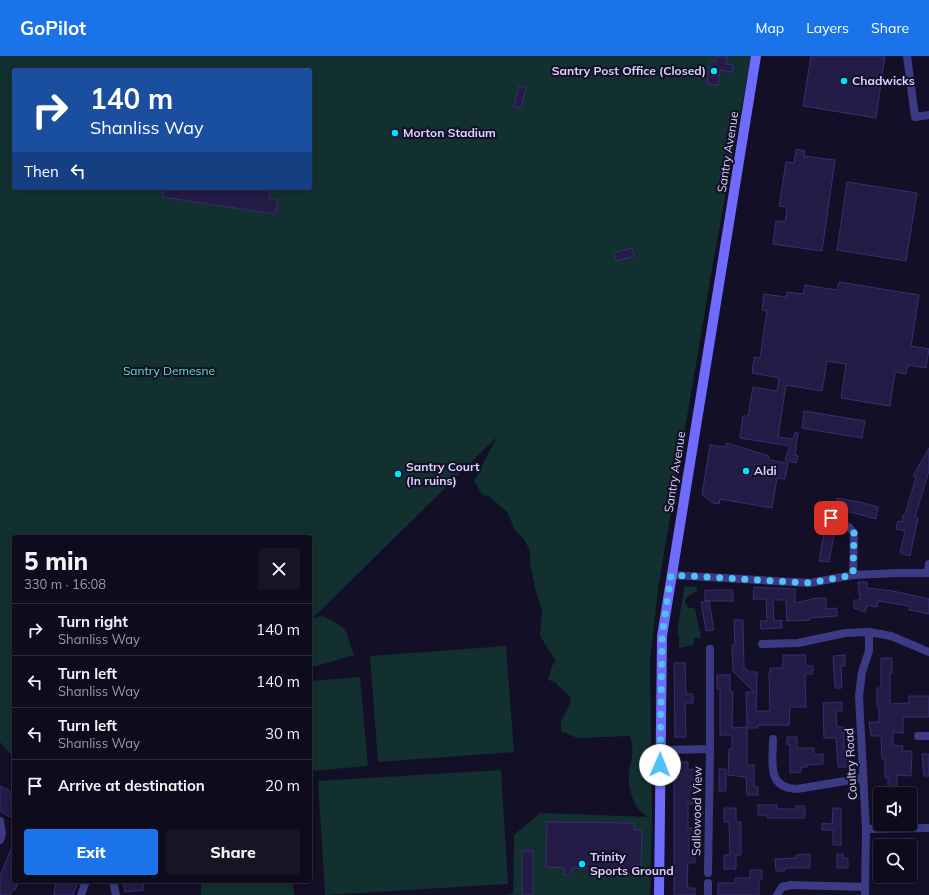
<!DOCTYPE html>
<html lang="en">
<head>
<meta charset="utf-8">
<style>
  :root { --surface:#0e0b1c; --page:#171425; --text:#f1f3f6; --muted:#9b9ba3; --line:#2e2b3b; --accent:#1a73e8 }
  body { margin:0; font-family:Mulish,sans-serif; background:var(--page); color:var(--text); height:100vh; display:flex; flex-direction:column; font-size:15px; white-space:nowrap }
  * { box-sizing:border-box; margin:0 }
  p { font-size:13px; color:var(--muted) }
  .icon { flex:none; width:22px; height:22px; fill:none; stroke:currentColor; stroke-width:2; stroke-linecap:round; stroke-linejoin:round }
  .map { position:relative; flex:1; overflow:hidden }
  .sheet { position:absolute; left:12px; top:479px; width:300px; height:348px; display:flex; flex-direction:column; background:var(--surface); border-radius:4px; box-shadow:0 2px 10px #0003,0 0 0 1px var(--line) }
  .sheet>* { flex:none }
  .hud { position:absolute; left:12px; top:12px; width:300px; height:122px; border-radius:4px; box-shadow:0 2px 10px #0003,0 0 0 1px var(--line); background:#1a4fa0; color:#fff; overflow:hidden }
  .buttons { position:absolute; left:873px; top:731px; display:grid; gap:8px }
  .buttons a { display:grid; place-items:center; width:44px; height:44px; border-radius:4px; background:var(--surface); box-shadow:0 2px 10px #0003,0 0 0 1px var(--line); font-size:20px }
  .pin { position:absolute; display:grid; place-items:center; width:34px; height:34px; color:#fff; margin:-17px; border-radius:8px; box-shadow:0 2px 6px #0006 }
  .me { position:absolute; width:44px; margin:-22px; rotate:1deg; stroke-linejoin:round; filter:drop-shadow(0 0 3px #0008) }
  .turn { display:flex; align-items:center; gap:14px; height:84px; padding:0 12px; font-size:18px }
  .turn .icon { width:52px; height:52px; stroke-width:2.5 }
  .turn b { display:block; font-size:28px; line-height:34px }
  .then { display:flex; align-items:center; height:38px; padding:0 12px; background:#0003; gap:8px; font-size:15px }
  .round { display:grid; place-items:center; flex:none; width:42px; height:42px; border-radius:4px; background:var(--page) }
  .summary { display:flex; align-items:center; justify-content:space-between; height:68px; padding:0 12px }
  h1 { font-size:24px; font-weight:800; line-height:30px }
  .primary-button { display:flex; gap:8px; margin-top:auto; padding:8px 12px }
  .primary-button a { flex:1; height:46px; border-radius:4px; background:var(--accent); color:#fff; font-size:16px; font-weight:800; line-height:46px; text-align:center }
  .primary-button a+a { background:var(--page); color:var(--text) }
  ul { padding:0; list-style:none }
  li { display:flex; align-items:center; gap:12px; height:52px; padding:0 12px; border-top:1px solid var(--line) }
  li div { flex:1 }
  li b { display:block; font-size:15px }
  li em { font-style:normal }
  header { display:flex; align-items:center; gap:24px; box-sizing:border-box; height:56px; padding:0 20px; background:var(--accent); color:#fff }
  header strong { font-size:19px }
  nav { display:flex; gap:22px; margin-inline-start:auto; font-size:14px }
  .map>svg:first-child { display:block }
  .green { fill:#12302f; fill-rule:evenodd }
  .building { fill:#241b47; stroke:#3b2d73 }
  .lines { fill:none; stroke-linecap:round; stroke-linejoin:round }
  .minor { stroke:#3d3a85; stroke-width:8 }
  .secondary { stroke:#6f6bff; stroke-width:10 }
  .route { stroke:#4fc3f7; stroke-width:7; stroke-dasharray:0 12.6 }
  .poi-dot { fill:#00e5ff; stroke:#130f26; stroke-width:1.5 }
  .labels { text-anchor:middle; stroke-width:4; stroke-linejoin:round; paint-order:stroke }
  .poi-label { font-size:12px; font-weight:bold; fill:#d9d4ff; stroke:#130f26; text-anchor:start }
  .street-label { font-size:12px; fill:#d9d4ff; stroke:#130f26 }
  .park-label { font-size:12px; fill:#5fe0c0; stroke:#130f26 }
</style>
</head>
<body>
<header>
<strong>GoPilot</strong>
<nav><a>Map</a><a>Layers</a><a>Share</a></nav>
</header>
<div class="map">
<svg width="929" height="839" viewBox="0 0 929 839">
  <rect width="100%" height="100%" fill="#130f26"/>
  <path class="green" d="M0,0H751L713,207L658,533L650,605L652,761L650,839H498L513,838L514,779L540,757L649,761C634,755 627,732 629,717C631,703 635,695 630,680L577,682L561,675V665L569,650L571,642L555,626L548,624L552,610L556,605L540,580L542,555L536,536L530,507V495L524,483L515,474L507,456L490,441L482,439L474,425L497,381L313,562L323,560L333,565L345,573L354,599L310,612V481H14V703L0,686ZM14,14H310V132H14Z
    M686,530L697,531V535L687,541L685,546L688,551L695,553L701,581L700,582H693L694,589L679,592V578L677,577L684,532Z
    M506,590L514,696L378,706L370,600Z
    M360,621L368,710L310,715V625Z
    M501,714L508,828L325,839L318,725Z
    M201,825H293L294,839H201Z"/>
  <path class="building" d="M717,0H727L726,8L733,9L732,16L720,14L718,29L707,28L710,6H716Z
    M811,0H885L876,62L803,50Z
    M519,30L526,32L521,52L514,50Z
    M796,93L805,95L804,100L835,104L822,195L773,188L776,165L785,166L787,151L779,150L786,106L794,107Z
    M847,126L917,137L906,205L837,194Z
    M164,132H271L269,142L278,144L275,158L162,141Z
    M632,192L634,200L616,205L614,197Z
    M839,226L919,239L911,290L929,293L926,312L908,309L906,318L895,316L890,350L841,342L846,308L827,305L822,335L786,329L778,381L793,383L795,376L798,377L795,399L798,400L796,407L785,404L790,390L740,382L743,360H748L753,331L777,335L779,322L752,317L754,301L760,302L767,255L762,254L764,238L786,241L787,236L803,238L805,229L837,234Z
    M804,355L865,365L862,382L802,372Z
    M727,387L769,400V404L788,407L785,423L777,422L772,452L720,443L719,448L713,447L702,439L710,389L726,391Z
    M929,392V415L915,461L918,462L910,500L900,497L905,475L896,473L898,465L902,466L903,459H905L916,421L913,420Z
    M837,442L860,446L878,451L876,463L858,458L835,453Z
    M820,448L834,452L833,457L824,458L822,475L815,474Z
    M824,477L834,479L829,506L819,505Z
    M858,526H867V532L893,535L929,543V558L909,554L910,550L878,545L877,551L867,549L865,556L854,552V544H860Z
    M754,531L795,533V547L817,542H826V553L837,552V560L810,562V564L787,565L786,544H773L774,565L782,564V572L761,573L760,565H767L766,543H753Z
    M705,534H733V545H709L714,574L706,575L701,546L709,545H705Z
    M734,564H743L744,612L749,616H757L756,655H770L769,616H770V612H783V599H805L806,610H813V618H805L806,651H790L789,669H758V672H747V709H754V731H758V739H747L746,721L728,719L729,693H732V679H720V633H717V619H730V636H733L732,672L747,671L746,636H754L733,615L732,589H735Z
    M845,599V610H841L842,632H835L833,600Z
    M881,602H892V617H890V648L909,647V640H929V661H903V677L893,676V689L903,690L902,695H912L911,720L897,719V738H888V722H885V703H882L881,680H871L869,666H879V651H877V632H881Z
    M674,607H685L686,638H693V647H685L686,681H675Z
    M842,646V655H836L837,671H843L845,703H848L849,711H838L836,682H824L823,647Z
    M787,681H797V692H814V699L823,698V708L807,709V711H801V716L790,717V689H787Z
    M922,698H929V720H924Z
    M674,706H688V714L695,713V748H688V772H694V782H689V797L695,796V807H688L687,825L688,832H695V839H674Z
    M719,713H726V735H719Z
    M0,730L10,735L9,737L14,740V756L10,761L0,755Z
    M758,749H777V753H796V750H805V762H767V759H758Z
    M724,752H736V766H741V799H736V813H724V799H730L729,766H724Z
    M833,752H841V789H833V774H822V767L832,768Z
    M547,766L634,767V774H642L641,809H632V813L572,812L571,819H564V812L546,811Z
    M14,786V825H19L18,827L15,834L14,833L10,839H0V820Z
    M522,795H533V839H522Z
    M810,798V812H785V815H776L775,803L796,802V799Z
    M837,798H843V802H848V812H837Z
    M750,814H762V823H759V839H718V827H735V822H750Z
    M56,825H78L73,839H54Z
    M123,825H142L144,834L125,836Z"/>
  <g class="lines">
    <path class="minor" d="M907,0L915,61L929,59
      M831,462L849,471L854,477L853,519
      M928,516L929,508
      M671,519L810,527L853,519L898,517H929
      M762,588L798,587L845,577L869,576L891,580L929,596
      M918,680H929
      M773,683C773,706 766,732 797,733L863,722
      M661,694L710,693
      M0,765L2,778L0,784
      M866,773L929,772
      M708,817L710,693V593
      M113,825L116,839
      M81,839L86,825
      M708,839V827
      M777,839L782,831L791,829L865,831
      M865,839L866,773L859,640L862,616L869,595V576"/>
    <path class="secondary" d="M659,839L662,580L756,0"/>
  </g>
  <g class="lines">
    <path class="route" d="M660,709L662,580L671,519L810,527L853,519L854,477L849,471L831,462"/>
  </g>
  <g class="poi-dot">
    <circle cx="714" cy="15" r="4"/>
    <circle cx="844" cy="25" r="4"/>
    <circle cx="395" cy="77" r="4"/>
    <circle cx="746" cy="415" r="4"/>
    <circle cx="398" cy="418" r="4"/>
    <circle cx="582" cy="808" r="4"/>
  </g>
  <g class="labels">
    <g class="poi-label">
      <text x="706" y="19" text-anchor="end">Santry Post Office (Closed)</text>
      <text x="852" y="29">Chadwicks</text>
      <text x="403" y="81">Morton Stadium</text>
      <text x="406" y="415">Santry Court<tspan x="406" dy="14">(In ruins)</tspan></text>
      <text x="754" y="419">Aldi</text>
      <text x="590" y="805">Trinity<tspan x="590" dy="14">Sports Ground</tspan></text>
    </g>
    <g class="street-label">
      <text transform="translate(728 96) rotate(-81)" y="4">Santry Avenue</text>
      <text transform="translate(675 416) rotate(-81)" y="4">Santry Avenue</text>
      <text transform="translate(851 708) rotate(-93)" y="4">Coultry Road</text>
      <text transform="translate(697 755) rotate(-89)" y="4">Sallowood View</text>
    </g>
    <g class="park-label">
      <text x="169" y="319">Santry Demesne</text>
    </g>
  </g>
</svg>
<div class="buttons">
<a><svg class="icon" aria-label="sound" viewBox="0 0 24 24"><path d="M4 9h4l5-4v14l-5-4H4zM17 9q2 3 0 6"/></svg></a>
<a><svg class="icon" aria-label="search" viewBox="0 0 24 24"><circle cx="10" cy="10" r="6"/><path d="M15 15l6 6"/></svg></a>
</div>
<div class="pin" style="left:831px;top:462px;background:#d93025"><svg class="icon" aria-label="arrive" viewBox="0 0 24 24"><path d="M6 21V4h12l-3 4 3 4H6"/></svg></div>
<svg class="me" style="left:660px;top:709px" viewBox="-20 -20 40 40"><circle r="19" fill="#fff"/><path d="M0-13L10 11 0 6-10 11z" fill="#4fc3f7"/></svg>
<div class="hud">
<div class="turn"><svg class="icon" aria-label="right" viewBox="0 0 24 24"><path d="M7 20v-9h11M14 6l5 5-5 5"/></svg><div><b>140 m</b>Shanliss Way</div></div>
<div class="then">Then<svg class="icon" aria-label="left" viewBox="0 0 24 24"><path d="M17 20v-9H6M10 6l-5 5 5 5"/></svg></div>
</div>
<section class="sheet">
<div class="summary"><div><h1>5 min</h1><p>330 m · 16:08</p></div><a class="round"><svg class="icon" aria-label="close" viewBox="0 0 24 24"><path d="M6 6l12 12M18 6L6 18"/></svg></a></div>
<ul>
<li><svg class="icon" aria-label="right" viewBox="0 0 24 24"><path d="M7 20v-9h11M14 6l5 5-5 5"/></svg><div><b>Turn right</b><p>Shanliss Way</p></div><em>140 m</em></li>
<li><svg class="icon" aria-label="left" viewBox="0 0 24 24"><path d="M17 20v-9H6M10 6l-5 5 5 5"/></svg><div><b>Turn left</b><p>Shanliss Way</p></div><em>140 m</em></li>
<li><svg class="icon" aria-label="left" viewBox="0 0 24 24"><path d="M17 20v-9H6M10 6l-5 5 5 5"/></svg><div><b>Turn left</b><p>Shanliss Way</p></div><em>30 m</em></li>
<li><svg class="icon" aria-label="arrive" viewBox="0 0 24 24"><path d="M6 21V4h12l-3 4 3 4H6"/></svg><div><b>Arrive at destination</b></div><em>20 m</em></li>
</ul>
<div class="primary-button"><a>Exit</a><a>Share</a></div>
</section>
</div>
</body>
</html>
